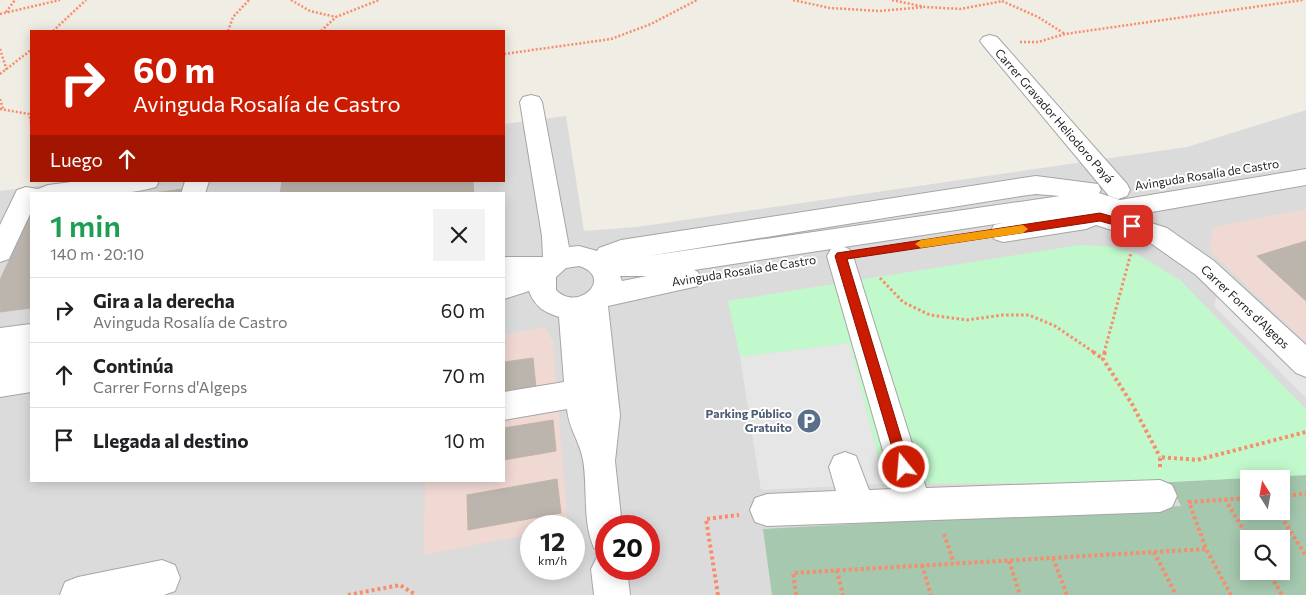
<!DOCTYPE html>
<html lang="es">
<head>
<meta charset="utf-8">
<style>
  :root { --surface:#fff; --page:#f2f2f2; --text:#202124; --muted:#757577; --line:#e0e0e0 }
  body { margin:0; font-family:Commissioner,sans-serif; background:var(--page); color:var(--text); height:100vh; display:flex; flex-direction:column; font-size:19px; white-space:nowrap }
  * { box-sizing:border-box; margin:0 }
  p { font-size:16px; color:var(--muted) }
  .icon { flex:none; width:28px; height:28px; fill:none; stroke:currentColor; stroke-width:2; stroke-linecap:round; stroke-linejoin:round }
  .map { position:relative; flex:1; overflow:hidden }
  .side { position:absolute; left:30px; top:192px; width:475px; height:290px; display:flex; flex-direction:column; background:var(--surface); border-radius:0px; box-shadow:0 2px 12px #0003 }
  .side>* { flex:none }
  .hud { position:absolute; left:30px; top:30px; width:475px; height:152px; border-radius:0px; box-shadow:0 2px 12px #0003; background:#cb1b01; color:#fff; overflow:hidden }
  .needle { width:32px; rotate:349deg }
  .tools { position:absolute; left:1240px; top:470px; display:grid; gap:10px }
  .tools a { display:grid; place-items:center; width:50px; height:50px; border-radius:0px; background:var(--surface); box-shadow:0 2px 12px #0003; font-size:25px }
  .speed { position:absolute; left:520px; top:515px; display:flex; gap:10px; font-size:25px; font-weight:700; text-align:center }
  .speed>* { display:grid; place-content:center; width:65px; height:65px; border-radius:50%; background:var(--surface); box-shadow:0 2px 12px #0003; line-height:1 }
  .speed small { font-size:12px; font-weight:400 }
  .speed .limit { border:8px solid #d22; background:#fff; color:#111 }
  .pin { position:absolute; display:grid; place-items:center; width:42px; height:42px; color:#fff; margin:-21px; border-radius:10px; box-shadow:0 2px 8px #0006 }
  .me { position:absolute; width:55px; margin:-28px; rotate:343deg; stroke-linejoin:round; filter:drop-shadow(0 0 4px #0008) }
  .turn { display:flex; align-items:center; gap:18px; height:105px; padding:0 20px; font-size:22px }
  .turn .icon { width:65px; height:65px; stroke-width:2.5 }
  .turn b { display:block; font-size:35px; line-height:42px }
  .then { display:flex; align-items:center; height:48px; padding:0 20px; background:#0003; gap:10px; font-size:19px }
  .round { display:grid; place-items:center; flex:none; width:52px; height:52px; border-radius:0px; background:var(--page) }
  .summary { display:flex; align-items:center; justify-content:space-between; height:85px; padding:0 20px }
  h1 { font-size:30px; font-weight:600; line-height:38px; color:#1e9e55 }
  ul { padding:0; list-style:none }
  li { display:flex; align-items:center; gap:15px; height:65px; padding:0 20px; border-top:1px solid var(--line) }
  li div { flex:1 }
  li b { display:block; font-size:19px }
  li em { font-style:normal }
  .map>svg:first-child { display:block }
  .residential { fill:#dcdbdb; fill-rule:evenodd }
  .commercial { fill:#f0d8d3 }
  .cemetery { fill:#a5c8af; fill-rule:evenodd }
  .park { fill:#c1f9cd }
  .parking { fill:#e6e6e6 }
  .building { fill:#bcb5ad; stroke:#c1b5a6 }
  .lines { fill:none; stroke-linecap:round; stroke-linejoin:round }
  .minor-casing { stroke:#a5a5a5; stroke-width:2 }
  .path-far2 { stroke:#f98c6b; stroke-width:2.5; stroke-dasharray:2 2; stroke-linecap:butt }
  .path-far1 { stroke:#f98c6b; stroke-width:3; stroke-dasharray:2.5 2.5; stroke-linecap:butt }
  .path { stroke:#f98c6b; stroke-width:4; stroke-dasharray:3 3; stroke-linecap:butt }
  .minor { fill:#fff; fill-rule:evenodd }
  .route { fill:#cb1b01; stroke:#841201 }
  .slow { fill:#f59e0b }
  .labels { text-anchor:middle; stroke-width:4; stroke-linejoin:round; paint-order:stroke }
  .street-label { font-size:12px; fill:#1e1e1e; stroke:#fff }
  .service-label { font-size:12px; font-weight:bold; fill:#4e5e75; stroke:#fff; text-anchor:end }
</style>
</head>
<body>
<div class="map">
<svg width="1306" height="595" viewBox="0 0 1306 595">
  <rect width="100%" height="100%" fill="#efede4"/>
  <path class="residential" d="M1306,110V595H0V191L74,181H504V124L566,116L584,231L637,227L1187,147ZM31,194H504V481H31ZM1249,479H1281V511H1249ZM531,526H574V569H531ZM606,526H649V569H606ZM1249,539H1281V571H1249Z"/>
  <path class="commercial" d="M1306,209V342L1209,250L1213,227Z
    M545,327L553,342L568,526H531V534L424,555L425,481H504V335Z"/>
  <path class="cemetery" d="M1306,475V595H772L763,529L1181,506L1169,482ZM1249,479H1281V511H1249ZM1249,539H1281V571H1249Z"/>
  <path class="park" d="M1080,245L1113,247L1139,255L1181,281L1306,409V475L1169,482L885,484L849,343L740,357L728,301Z"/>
  <path class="parking" d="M1220,283L1306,364V398L1214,306Z
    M849,343L885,484L761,490L740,357Z"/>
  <path class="building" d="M282,181H357L356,194H280Z
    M357,181H473L474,194H356Z
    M183,189L181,194H147Z
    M31,213V308L0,312V280Z
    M1306,241V301L1257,256Z
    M533,358L536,388L504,393V362Z
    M553,420L556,451L504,460V428Z
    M557,479L561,513L468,530L467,495Z"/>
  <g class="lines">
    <defs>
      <path id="minor" d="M990,35L997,37L1127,184L1130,190L1127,196L1118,199L1109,196L983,45L980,41L983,37Z
        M531,95L539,97L542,102L569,247L579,246L597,251L599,248L621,240L1036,176L1098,184L1101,190L1099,193L1120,200L1306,169V185L1129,216L1167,228L1214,261L1306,345V377L1296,373L1196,275L1149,242L1096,225L1086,229L1003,242L994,239L990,232L994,225L1002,223L844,247L849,249L853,256L926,488L1160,480L1172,485L1177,496L1172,507L1160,512L767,526L755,522L750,510L755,498L767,494L836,491L829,467L834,456L845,452L856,456L869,490L894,489L827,256L831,249L694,270L698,272L701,279L698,286L608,306L620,415L615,461L622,526H606V569H627L630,595H594L591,569L597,557L605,553L594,548C582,521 588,489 583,460C580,442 568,427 567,409L504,420V392L564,382L559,317C544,312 535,307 529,291L504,299V257H543L542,236L520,102L523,97ZM1036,194L1060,196L648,256L1021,196ZM579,266C615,277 578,313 556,290V277L566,268ZM620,276H647L622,281Z
        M79,181H159L156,187C116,198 72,194 31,194V212L9,259L0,262V225L17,190L26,187L38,189L48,185Z
        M185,181H209L205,194H181Z
        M31,324V392L0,397V328Z
        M162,560L175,565L180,578L175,591L164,595H60L65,582L78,577Z"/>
    </defs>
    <use href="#minor" class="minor-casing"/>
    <path class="path-far2" d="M291,0L310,11L336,17
      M793,0L830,8L879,11L925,7
      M892,0L925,7L960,9L1003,1
      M1002,1L1038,17L1065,34
      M6,12L15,0
      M0,14L60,0
      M53,31L86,0
      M228,31L233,17L249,0
      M321,31L336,17L379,0
      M1020,42H1038L1065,34L1303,0
      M0,49L7,71
      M504,54L611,39L651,24L697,0
      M0,74L31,50
      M0,99L3,109
      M0,109L29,114L31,122"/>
    <path class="path-far1" d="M880,278L903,302L930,315L967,320L1003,315H1029L1055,326L1095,353
      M1104,353L1131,253"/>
    <path class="path" d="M1093,352L1103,359
      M1105,352L1103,359L1132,404L1160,457
      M1160,467V457L1197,460L1306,432
      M1281,496L1306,494
      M1225,499L1249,539
      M1278,511L1306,556
      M944,534L954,563
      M1154,552L1176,595
      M1053,558L1067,595
      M1009,561L1020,595
      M922,565L931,595
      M837,570L843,595
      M1268,571L1282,595
      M348,595L400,585L416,595
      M718,595L706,519L739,515
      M796,595L793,573L1206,549
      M1231,595L1206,549L1189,502L1249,498"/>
    <use href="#minor" class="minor"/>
  </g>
  <path class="route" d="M1100,213L1135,223L1137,226L1132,230L1100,221L847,259L910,467L908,471L904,473L899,471L835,256L837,253Z"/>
  <path class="slow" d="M1023,225L1028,229L1023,233L921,248L915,244L921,240Z"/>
  <defs>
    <symbol id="parking-disc" viewBox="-11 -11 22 22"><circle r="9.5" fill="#5c6f8a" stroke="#fff"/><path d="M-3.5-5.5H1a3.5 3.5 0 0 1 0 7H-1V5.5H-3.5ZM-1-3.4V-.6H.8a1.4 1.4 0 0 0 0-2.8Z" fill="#fff"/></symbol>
  </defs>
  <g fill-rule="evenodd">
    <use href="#parking-disc" x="795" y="407" width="28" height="28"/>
  </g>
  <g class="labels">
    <g class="street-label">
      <text transform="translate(1054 116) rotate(49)" y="4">Carrer Gravador Heliodoro Payá</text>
      <text transform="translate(1207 175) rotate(-9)" y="4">Avinguda Rosalía de Castro</text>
      <text transform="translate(744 271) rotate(-9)" y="4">Avinguda Rosalía de Castro</text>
      <text transform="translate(1245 307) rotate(43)" y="4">Carrer Forns d'Algeps</text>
    </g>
    <g class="service-label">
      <text x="792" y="418">Parking Público<tspan x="792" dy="14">Gratuito</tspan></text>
    </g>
  </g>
</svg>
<div class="tools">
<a><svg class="needle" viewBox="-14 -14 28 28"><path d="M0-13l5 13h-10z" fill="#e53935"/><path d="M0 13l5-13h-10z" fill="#757577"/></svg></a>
<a><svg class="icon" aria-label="search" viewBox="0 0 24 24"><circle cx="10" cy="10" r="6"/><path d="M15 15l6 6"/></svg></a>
</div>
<div class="speed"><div>12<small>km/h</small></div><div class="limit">20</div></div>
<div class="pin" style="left:1132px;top:226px;background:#d93025"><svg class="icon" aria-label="arrive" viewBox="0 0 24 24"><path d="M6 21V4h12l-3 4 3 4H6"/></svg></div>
<svg class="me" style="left:904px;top:467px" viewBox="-20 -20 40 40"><circle r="17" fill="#cb1b01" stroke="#fff" stroke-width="3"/><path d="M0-11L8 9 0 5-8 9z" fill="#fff"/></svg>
<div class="hud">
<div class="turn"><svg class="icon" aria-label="right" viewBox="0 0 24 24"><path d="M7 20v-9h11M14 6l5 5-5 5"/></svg><div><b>60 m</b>Avinguda Rosalía de Castro</div></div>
<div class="then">Luego<svg class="icon" aria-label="ahead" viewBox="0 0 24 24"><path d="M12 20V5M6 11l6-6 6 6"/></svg></div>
</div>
<section class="side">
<div class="summary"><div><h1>1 min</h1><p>140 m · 20:10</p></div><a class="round"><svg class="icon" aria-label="close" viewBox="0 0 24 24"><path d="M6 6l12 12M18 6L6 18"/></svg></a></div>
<ul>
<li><svg class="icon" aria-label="right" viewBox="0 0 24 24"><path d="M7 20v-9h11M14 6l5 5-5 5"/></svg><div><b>Gira a la derecha</b><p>Avinguda Rosalía de Castro</p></div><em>60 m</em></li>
<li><svg class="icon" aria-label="ahead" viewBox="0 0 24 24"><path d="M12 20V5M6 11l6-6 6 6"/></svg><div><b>Continúa</b><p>Carrer Forns d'Algeps</p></div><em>70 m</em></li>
<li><svg class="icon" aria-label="arrive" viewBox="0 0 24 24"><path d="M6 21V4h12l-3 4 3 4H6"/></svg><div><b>Llegada al destino</b></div><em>10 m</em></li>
</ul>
</section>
</div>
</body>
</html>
